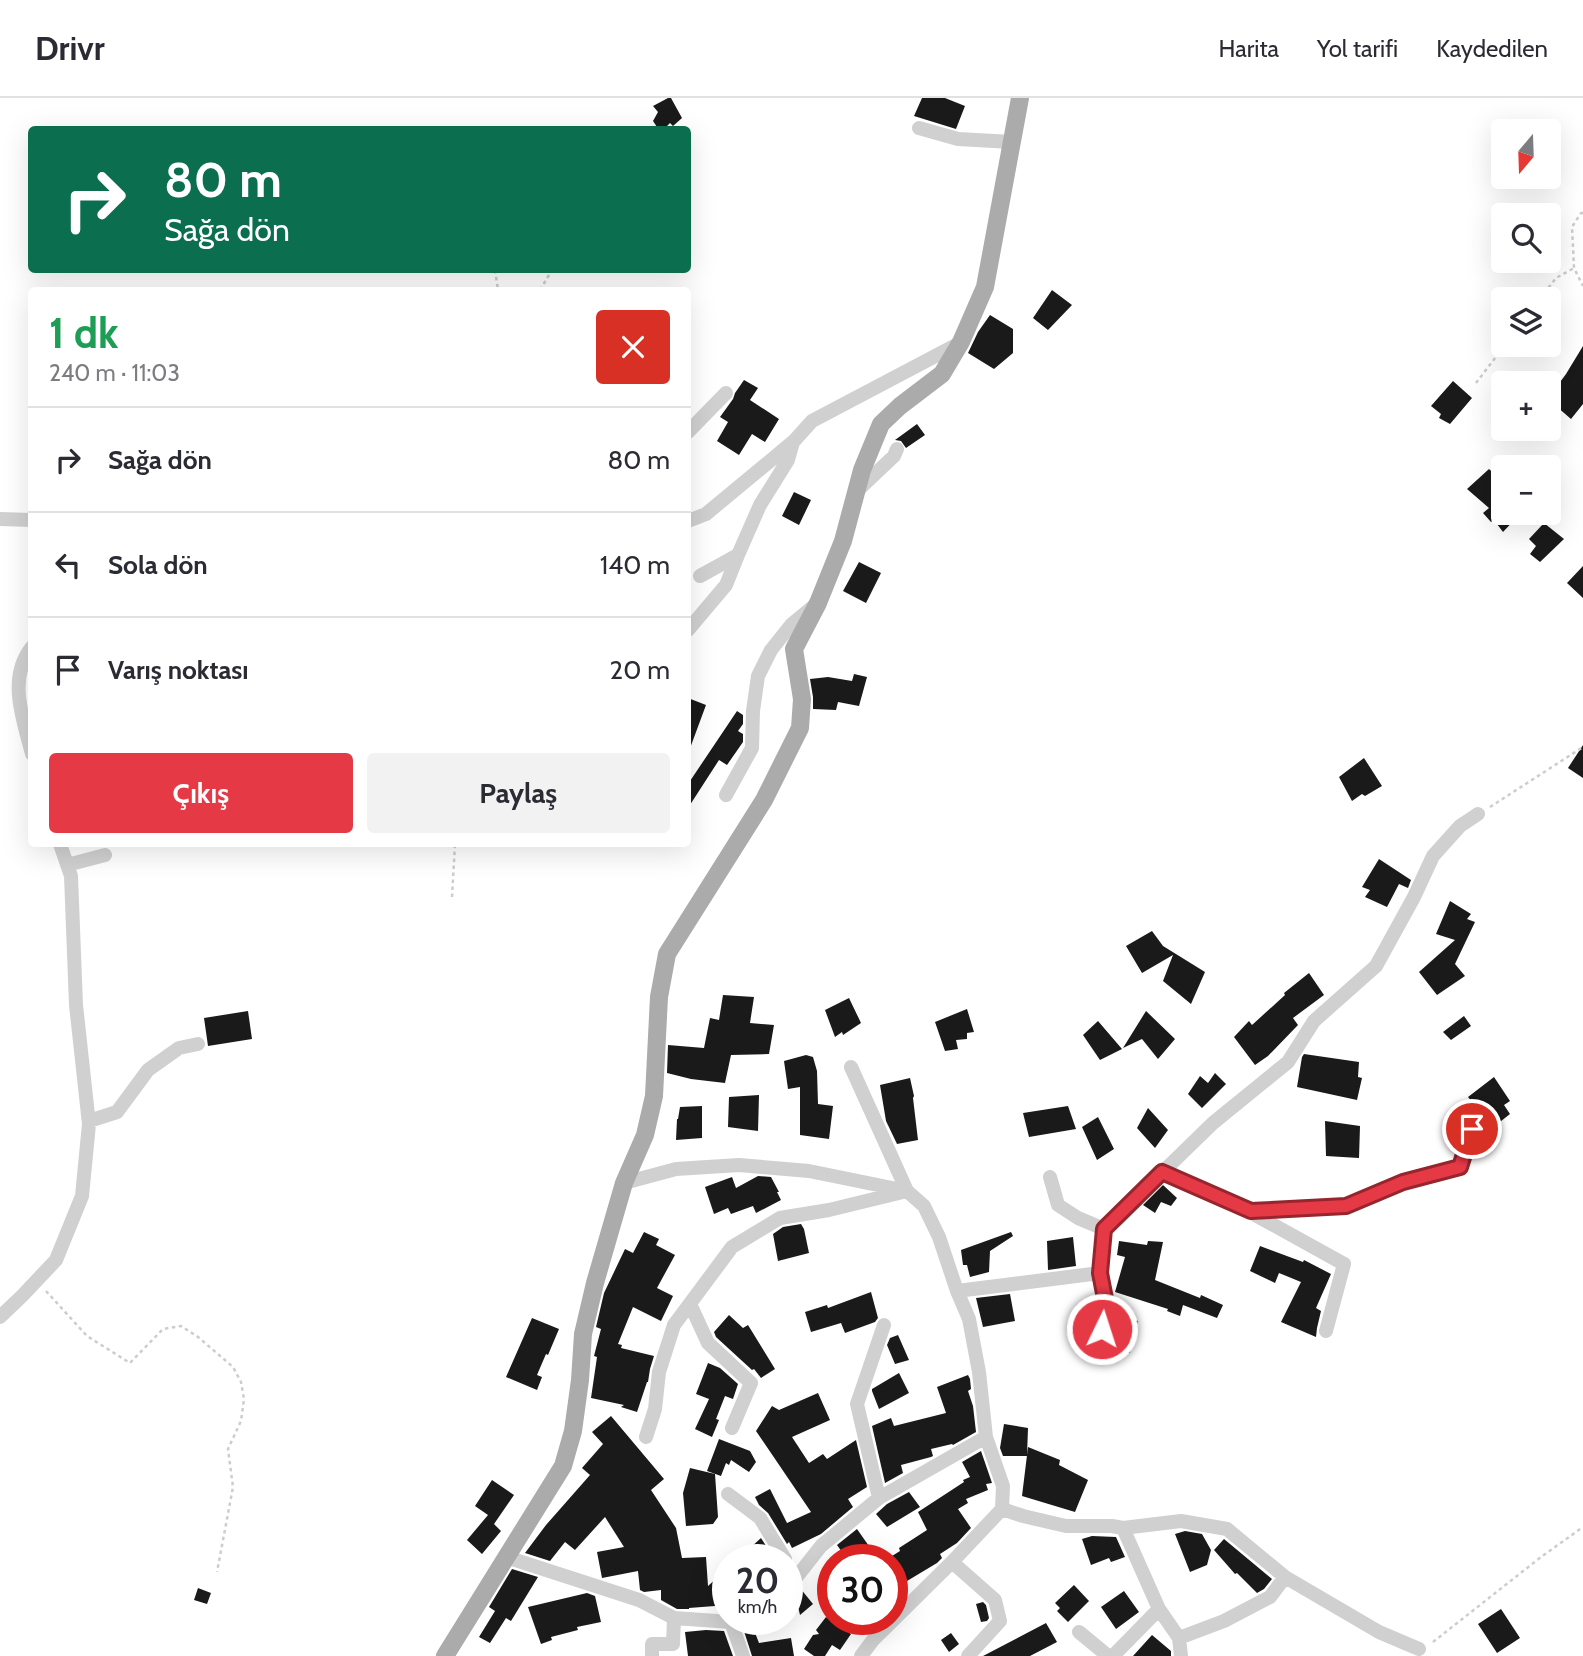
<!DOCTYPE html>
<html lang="tr">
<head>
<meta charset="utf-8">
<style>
  :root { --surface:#fff; --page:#f2f2f3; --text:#2b2b33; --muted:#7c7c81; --line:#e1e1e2; --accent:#e63946 }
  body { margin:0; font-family:Cabin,sans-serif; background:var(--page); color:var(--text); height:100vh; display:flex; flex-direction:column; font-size:26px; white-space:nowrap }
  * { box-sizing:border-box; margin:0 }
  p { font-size:23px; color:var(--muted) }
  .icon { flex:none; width:38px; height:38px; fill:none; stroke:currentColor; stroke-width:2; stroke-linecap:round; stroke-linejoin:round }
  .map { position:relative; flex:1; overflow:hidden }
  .side { position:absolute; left:28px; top:189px; width:663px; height:560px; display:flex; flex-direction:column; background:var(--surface); border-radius:7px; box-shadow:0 7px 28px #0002 }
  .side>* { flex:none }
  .top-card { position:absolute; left:28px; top:28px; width:663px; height:147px; border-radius:7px; box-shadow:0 7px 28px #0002; background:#0b6e4f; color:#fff; overflow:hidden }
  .needle { width:46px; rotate:199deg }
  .fabs { position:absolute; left:1491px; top:21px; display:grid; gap:14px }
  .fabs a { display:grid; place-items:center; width:70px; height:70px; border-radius:7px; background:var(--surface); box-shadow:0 7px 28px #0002; font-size:35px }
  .speed { position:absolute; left:712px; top:1446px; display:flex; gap:14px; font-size:35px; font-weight:700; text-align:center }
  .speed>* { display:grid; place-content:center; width:91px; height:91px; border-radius:50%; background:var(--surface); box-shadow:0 7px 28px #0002; line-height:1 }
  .speed small { font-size:18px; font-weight:400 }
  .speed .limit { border:10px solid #d22; background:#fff; color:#111 }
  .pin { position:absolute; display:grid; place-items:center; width:60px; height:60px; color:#fff; margin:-30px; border:4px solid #fff; border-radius:50%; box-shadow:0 2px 7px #0007 }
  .me { position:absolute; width:77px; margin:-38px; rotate:4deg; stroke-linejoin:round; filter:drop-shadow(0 0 5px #0008) }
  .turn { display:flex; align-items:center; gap:24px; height:147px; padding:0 21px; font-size:32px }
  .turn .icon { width:91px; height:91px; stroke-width:2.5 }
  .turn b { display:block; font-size:49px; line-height:60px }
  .round { display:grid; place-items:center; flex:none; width:74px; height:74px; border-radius:7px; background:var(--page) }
  .headline { display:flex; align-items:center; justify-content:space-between; height:119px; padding:0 21px }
  h1 { font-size:42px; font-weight:700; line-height:52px; color:#1e9e55 }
  .button { display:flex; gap:14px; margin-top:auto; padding:14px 21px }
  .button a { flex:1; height:80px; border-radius:7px; background:var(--accent); color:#fff; font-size:28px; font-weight:700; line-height:80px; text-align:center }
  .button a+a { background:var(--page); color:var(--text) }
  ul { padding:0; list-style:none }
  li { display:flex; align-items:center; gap:21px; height:105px; padding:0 21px; border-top:2px solid var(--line) }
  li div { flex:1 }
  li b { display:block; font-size:26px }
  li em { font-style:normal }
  header { display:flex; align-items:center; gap:42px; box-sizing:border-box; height:98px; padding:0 35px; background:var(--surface); border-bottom:2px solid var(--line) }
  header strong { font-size:33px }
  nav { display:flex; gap:38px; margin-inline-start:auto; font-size:24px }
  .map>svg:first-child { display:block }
  .building { fill:#1a1a1a }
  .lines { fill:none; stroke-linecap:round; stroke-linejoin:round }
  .path { stroke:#cdcdcd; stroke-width:2.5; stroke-dasharray:3.5 3.5; stroke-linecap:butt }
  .minor { stroke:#d0d0d0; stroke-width:14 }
  .major { stroke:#ababab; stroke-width:18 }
  .route-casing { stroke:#96252e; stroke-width:18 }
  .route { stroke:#e63946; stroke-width:12 }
</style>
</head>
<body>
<header>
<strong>Drivr</strong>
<nav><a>Harita</a><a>Yol tarifi</a><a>Kaydedilen</a></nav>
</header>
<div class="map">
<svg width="1583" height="1558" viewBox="0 0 1583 1558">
  <rect width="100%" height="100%" fill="#fff"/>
  <path class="building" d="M668,0H671L682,20L673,28L670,25L663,32H659L653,23L658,14L653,8Z
    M922,0H945L965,8L956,31L914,18Z
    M1052,192L1072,207L1048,232L1033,220Z
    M990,217L1013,231V255L994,271L968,255L978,234Z
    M1583,248V306L1571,321L1549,302V299L1566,276Z
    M744,282L758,290L750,302L779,321L765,344L752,336L739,357L717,343L728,324L720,319L733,301L735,295Z
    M1453,283L1472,300L1450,326L1439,320L1441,316L1431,308Z
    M917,326L925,337L906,350L901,343L895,342Z
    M1489,371L1503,384V415H1521L1503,434L1494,422L1491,424L1483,415L1489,410L1467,391Z
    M794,394L811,402L799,427L782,418Z
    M1544,425L1564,441L1540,464L1530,456L1536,448L1529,441Z
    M859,464L881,475L866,505L843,493Z
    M1583,468V500L1567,485Z
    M854,576L867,579L859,608L838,604L836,612L813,611V599L810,581L828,579L852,583Z
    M688,600L706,607L689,653L688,652Z
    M737,613L743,617V626L738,633L743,636V644L727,667L719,662L688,710V686Z
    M1583,647V680L1568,670Z
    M1364,660L1382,688L1365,698L1362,696L1352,703L1339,679Z
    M1379,761L1411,782L1408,790L1399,786L1387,809L1365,799L1370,792L1362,789Z
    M1450,803L1471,816L1467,821L1475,824L1455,866L1465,878L1437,897L1419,874L1455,842L1436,836Z
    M1152,833L1163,848L1205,874L1191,906L1163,883L1173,857L1142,875L1126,848Z
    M1309,875L1324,897L1293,920L1298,927L1268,958L1255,967L1234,939L1249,923L1252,927L1285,897L1284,895Z
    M723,897L754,899L750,925L774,927L769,956L731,957L725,985L691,981L667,975L668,947L704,950L710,920L719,922Z
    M849,900L861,925L843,937L842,934L835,939L825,912Z
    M967,911L974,934L967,935V941L956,942L958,951L945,953L935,924Z
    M248,913L252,941L208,948L204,920Z
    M1146,913L1175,941L1158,961L1142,941L1123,950Z
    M1464,918L1471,928L1451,942L1443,934Z
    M1098,923L1122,951L1100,962L1083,937Z
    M1304,956L1359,964L1358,979L1362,980L1357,1002L1297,989L1302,959Z
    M806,957L813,959L817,973L818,1006L833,1008L829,1041L800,1037V989L788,991L784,963Z
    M1215,975L1226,986L1202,1010L1188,996L1200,978L1208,985Z
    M1494,979L1510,1003L1504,1007L1510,1016L1491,1031L1485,1022L1487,1012L1486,1007L1480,1004L1473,1005L1468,999Z
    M910,980L914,998L913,1000L918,1042L897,1046L886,1023L880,987Z
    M759,997L758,1033L728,1029L729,999Z
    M702,1008V1040L676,1042L677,1021H678L680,1009Z
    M1068,1008L1076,1031L1029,1039L1023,1015Z
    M1148,1010L1168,1032L1155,1050L1137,1030Z
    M1098,1019L1114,1051L1097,1062L1082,1029Z
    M1325,1023L1360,1028L1359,1060L1326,1058Z
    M758,1078L771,1079L779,1094H777L781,1102L756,1115L753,1108L731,1116L728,1110L714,1116L705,1089L732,1079L736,1090Z
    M1163,1087L1177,1100L1171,1108L1161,1104L1155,1115L1143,1107Z
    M801,1126L804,1131L809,1155L778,1163L773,1136L783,1129Z
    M644,1134L659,1141L656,1147L675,1157L657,1190L673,1198L661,1223L633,1209L618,1246L622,1247L621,1250L654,1258L650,1271L648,1284H647L637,1314L621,1309L624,1307L591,1300L597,1259L594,1258L601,1231L596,1229L604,1195L625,1151L633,1155Z
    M1011,1134L1013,1138L990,1153L989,1174L970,1179L967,1167H963L961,1152Z
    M1073,1139L1076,1168L1048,1172L1047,1143Z
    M1119,1143L1147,1147L1148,1143L1163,1144L1155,1182L1200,1200L1201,1197L1223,1207L1217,1220L1183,1207L1180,1218L1167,1213L1168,1211L1115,1194L1125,1159L1117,1157Z
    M1260,1148L1303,1164L1304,1162L1331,1176L1316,1210L1321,1213L1317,1230L1316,1239L1281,1224L1301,1184L1279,1175L1275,1185L1250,1173Z
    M871,1194L878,1220L875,1224L845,1235L841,1225L811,1234L805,1214L827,1207L828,1210Z
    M1010,1196L1015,1223L983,1229L976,1200Z
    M1116,1216L1138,1223L1130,1255L1101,1247L1102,1240L1108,1238L1111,1234Z
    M729,1217L743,1230L748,1227L775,1271L761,1280L754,1271L752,1272L716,1239L714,1234Z
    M532,1220L559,1231L548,1257L546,1256L537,1277L542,1279L537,1292L506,1279Z
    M898,1237L909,1262L895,1266L887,1247L890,1240Z
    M708,1265L720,1270L738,1286L733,1301L725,1298L716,1321L719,1322L712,1339L695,1331L709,1301L696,1296Z
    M899,1275L909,1295L879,1311L872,1293V1291Z
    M968,1277L970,1281L971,1291L968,1293L973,1308L976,1334L953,1347L952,1346L931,1351L933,1358L931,1359L901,1367L903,1375L885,1385L872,1328L891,1320L894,1328L946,1315L937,1289Z
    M818,1295L830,1322L792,1339L809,1365L823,1356L827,1361L856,1342L867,1389L848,1401L853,1409L821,1436L792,1450L789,1444L787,1446L768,1415L759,1407L755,1399L770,1391L787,1425L811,1414L756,1333L772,1308L779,1312Z
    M611,1318L664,1381L651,1392L676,1430L682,1460L706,1459L708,1488L728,1470V1507L689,1510V1511H677L661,1502V1492L644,1494L640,1492L638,1473L602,1480L597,1454L624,1449L605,1419L575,1452L565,1444L550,1463L525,1455L546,1427L590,1377L582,1370L603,1346L592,1334Z
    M1004,1326L1028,1330L1027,1358H1003L1000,1350Z
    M719,1341L750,1353L756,1364L749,1374L731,1362L729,1367L726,1365L721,1378L707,1373Z
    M1028,1349L1060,1362L1059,1367L1088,1382L1075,1414L1022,1398Z
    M981,1353L992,1385L986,1386L988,1392L966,1401L968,1405L958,1411L971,1430L957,1445L940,1456L942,1460L937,1465L892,1492V1458L900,1453L899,1450L927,1432L918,1414L964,1384L963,1382L970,1379L962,1364Z
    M690,1370L715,1376L718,1419L713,1426L686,1428L683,1395Z
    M492,1382L514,1397L494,1426L501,1433L482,1456L467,1442L488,1417L475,1408Z
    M909,1394L920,1409L887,1429L876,1416L887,1406Z
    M857,1431L878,1461H847L837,1447Z
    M1185,1433L1202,1436L1211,1452L1207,1467L1190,1474L1175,1436Z
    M1092,1438L1116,1439L1125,1459L1111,1464L1109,1460L1091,1467L1082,1441Z
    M761,1440L773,1459L770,1461H738Z
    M1224,1441L1272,1481L1264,1491L1257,1495L1237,1475L1235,1476L1214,1452Z
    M512,1471L538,1479L511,1523L506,1520L490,1545L479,1539L495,1513L489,1509Z
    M1074,1487L1089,1503L1068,1524L1057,1513L1060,1510L1055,1505Z
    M198,1490L211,1495L207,1506L194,1502Z
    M800,1490L813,1506L800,1517L795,1496Z
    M1124,1493L1139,1514L1116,1531L1101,1509Z
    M587,1495L595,1498L601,1524L577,1529L578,1532L551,1539L552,1542L541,1546L528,1509Z
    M983,1504L986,1507L989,1520L987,1523L981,1524L976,1506Z
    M1501,1511L1520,1540L1497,1555L1478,1526Z
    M826,1519L851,1536L840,1552L832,1547L825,1558H814L804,1551L813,1537L819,1536L816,1532Z
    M1046,1525L1057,1544L1030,1558H983Z
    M748,1527H752L759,1545L791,1540L794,1558H752L743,1530Z
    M706,1532L724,1533L733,1558H688L685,1534Z
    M951,1535L959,1546L949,1554L941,1542Z
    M1152,1537L1171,1553V1558H1133Z"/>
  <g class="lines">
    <path class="path" d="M1583,115H1581L1572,129L1574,170L1583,188
      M495,172L498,192
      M540,192L552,172
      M1540,201L1556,180L1574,170
      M1476,285L1505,247
      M1490,709L1583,649
      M452,799L455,746
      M46,1193L87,1238L130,1265L163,1231L181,1228L198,1239L233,1269L241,1284L244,1301L241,1323L228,1351L233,1389L217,1474
      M1433,1544L1541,1459L1583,1429"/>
    <path class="minor" d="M919,30L958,41L1012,44
      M688,334L726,295
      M856,394L894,358L897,351
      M0,421L32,422
      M688,423L706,416L794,343L812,323L960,245
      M700,478L738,457L760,407L788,362L793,344
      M688,532L726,487L738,457
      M32,549C7,580 23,621 32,656
      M726,697L752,650L753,613L758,578L771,552L791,527L814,508
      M67,767L105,757
      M89,1023L117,1014L148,972L179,950L198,946
      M1162,1074L1251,1113L1346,1108L1403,1084L1460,1069L1478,1013
      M1050,1079L1058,1107L1078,1120L1104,1131L1100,1175L1107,1211L1102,1231
      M624,1085L676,1071L739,1067L809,1073L907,1093L924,1108L939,1139L957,1193L969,1221L979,1274L986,1339L1003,1388L1002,1411L952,1464L873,1542L861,1558
      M1250,1114L1344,1166L1326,1233
      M1104,1131L1213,1025L1288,964L1314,923L1376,868L1414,799L1433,758L1460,728L1478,716
      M957,1193L1100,1175
      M690,1206L708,1245L751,1285L732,1330
      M0,1219L22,1198L56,1162L82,1098L89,1026L76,907L71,778L60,746
      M646,1339L655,1311L659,1274L674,1227L732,1149L780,1120L829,1112L907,1093L851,969
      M728,1396L760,1420L785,1461
      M879,1400L857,1306L884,1227
      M1002,1411L1023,1418L1066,1428H1112L1123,1430L1181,1423L1227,1431L1285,1479L1379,1534L1419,1551
      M1123,1430L1159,1511L1179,1540L1181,1558
      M506,1459L639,1502L674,1520L731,1524L741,1521
      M952,1464L995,1502L1000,1523L968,1558
      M788,1490L821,1448L879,1400L986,1339
      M731,1524L743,1558
      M1079,1534L1108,1558
      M1179,1540L1224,1523L1270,1499L1285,1479
      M652,1558V1546H673L674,1520
      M1113,1558L1159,1511"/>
    <path class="major" d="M445,1558L563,1368L573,1333L580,1282L583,1236L595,1185L624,1085L645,1037L654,998L659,899L667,856L764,702L800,630L802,601L794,551L818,505L843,443L862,372L881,326L900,308L942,276L961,244L985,189L1020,0"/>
  </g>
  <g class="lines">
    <defs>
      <path id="route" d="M1102,1231L1107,1211L1100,1175L1104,1131L1162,1074L1251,1113L1346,1108L1403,1084L1460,1069L1472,1031"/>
    </defs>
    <use href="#route" class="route-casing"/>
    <use href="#route" class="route"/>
  </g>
</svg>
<div class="fabs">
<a><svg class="needle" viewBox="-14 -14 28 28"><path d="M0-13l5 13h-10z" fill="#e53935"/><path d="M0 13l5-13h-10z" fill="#7c7c81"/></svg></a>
<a><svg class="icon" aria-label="search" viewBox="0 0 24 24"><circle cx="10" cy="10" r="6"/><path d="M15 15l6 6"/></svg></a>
<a><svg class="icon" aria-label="layers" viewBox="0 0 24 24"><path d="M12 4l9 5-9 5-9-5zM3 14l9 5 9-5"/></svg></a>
<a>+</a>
<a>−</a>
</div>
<div class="speed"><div>20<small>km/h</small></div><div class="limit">30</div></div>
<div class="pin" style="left:1472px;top:1031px;background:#d93025"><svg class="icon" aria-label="arrive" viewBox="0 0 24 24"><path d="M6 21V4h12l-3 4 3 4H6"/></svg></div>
<svg class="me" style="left:1102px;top:1231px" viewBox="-20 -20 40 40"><circle r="17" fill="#e63946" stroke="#fff" stroke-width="3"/><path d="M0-11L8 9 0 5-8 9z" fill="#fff"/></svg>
<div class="top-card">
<div class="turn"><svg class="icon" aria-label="right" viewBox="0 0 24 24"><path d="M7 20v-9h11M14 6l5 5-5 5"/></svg><div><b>80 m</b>Sağa dön</div></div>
</div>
<section class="side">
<div class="headline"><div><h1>1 dk</h1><p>240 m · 11:03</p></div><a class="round" style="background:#d93025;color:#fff"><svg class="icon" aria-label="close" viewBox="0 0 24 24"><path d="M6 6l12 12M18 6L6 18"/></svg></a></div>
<ul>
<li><svg class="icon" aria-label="right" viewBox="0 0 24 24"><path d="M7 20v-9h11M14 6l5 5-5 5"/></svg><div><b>Sağa dön</b></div><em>80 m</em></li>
<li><svg class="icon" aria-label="left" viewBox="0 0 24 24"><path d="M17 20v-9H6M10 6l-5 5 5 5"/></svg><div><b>Sola dön</b></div><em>140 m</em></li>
<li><svg class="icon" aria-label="arrive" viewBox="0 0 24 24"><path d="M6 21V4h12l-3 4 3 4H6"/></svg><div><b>Varış noktası</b></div><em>20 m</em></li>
</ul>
<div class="button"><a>Çıkış</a><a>Paylaş</a></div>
</section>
</div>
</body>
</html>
